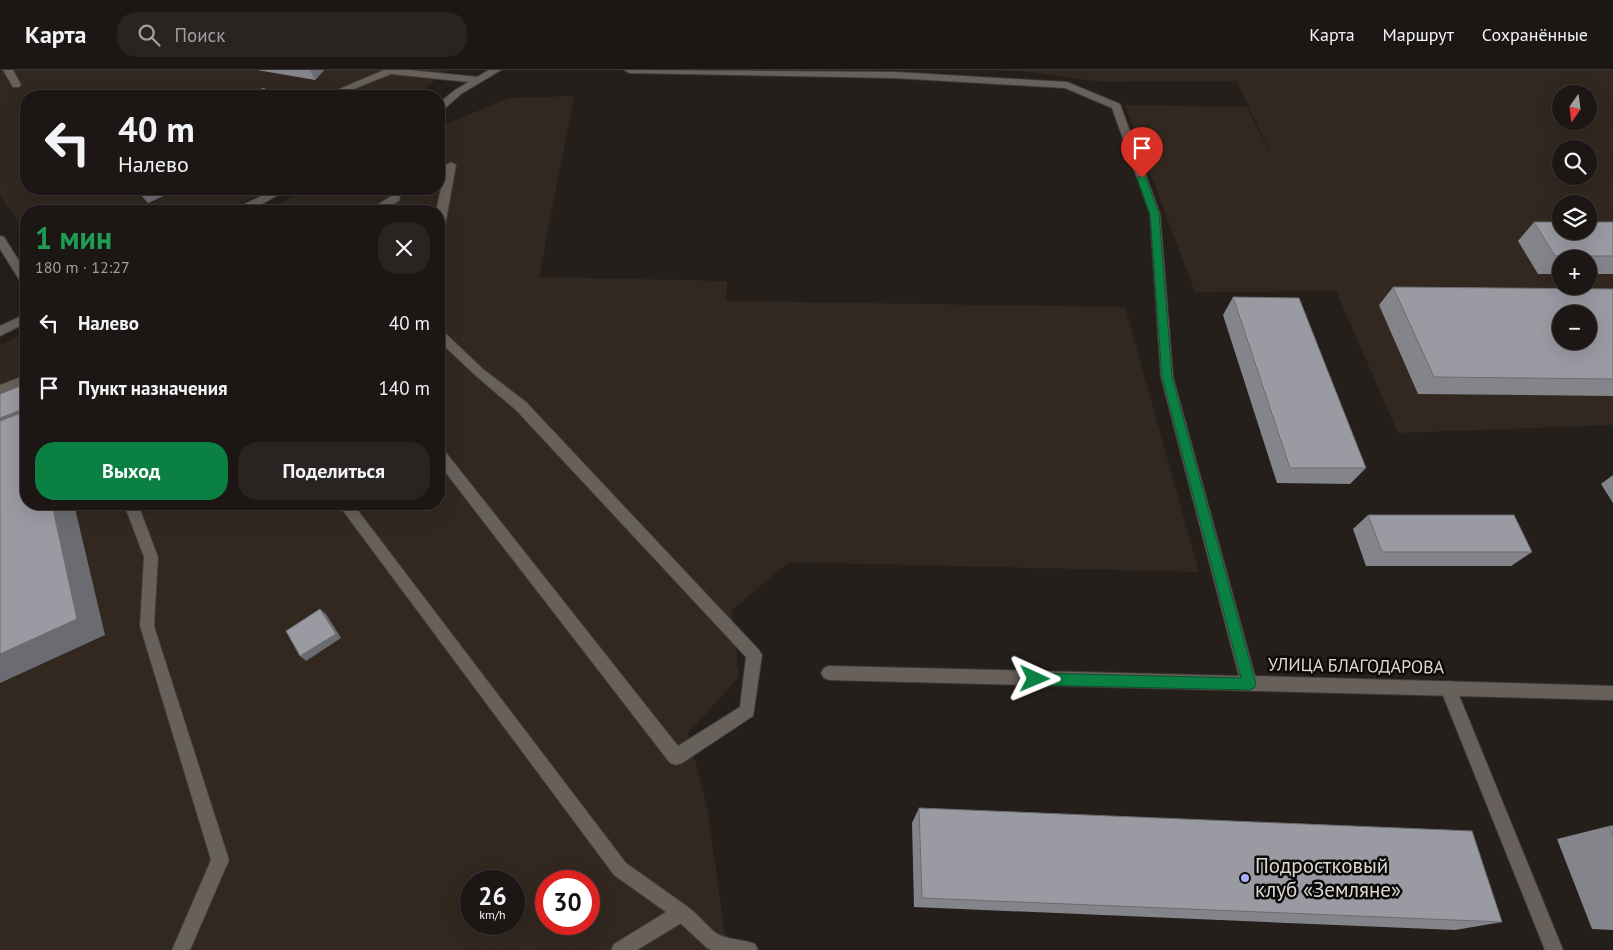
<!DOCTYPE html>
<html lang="ru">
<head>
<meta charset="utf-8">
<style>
  :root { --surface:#1c1714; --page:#292422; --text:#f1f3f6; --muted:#a09fa0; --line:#3a3634; --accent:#0b8043 }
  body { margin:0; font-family:"PT Sans",sans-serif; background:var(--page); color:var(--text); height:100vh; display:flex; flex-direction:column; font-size:19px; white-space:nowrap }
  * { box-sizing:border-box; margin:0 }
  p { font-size:16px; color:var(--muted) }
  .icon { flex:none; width:28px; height:28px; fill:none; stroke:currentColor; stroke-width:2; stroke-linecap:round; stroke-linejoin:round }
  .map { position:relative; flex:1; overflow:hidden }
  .side { position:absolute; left:20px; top:135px; width:425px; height:305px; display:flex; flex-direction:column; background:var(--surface); border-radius:20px; box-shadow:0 5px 20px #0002,0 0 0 1px var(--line) }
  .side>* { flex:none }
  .banner { position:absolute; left:20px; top:20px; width:425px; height:105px; border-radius:20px; box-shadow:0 5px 20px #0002,0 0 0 1px var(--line); background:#1c1714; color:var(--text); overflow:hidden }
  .needle { width:32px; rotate:194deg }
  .controls { position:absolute; left:1552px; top:15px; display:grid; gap:10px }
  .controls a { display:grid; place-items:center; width:45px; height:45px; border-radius:50%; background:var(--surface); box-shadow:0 5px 20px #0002,0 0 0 1px var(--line); font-size:25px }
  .speed { position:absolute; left:460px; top:800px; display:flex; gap:10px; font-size:25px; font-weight:700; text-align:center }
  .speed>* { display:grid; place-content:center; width:65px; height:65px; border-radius:50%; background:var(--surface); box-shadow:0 5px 20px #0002,0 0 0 1px var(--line); line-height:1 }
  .speed small { font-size:12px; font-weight:400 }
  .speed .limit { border:8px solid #d22; background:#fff; color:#111 }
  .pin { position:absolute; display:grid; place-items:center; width:42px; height:42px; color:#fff; margin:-51px -21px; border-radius:50% 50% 50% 0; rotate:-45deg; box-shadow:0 0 5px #0007 }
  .pin .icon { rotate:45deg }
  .me { position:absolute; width:55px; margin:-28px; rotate:91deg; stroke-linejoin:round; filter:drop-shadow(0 0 4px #0008) }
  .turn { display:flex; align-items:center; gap:18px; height:105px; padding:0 15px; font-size:22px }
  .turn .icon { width:65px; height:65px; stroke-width:2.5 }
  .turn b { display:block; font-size:35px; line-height:42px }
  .round { display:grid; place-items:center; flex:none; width:52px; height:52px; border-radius:20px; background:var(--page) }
  .overview { display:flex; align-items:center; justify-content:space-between; height:85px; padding:0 15px }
  h1 { font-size:30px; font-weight:700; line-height:38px; color:#1e9e55 }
  .action { display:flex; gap:10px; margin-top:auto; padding:10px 15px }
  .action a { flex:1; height:58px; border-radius:20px; background:var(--accent); color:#fff; font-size:20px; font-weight:700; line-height:58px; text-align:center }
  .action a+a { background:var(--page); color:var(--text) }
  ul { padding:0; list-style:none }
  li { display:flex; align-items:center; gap:15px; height:65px; padding:0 15px }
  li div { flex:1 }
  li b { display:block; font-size:19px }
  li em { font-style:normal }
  header { display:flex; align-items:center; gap:30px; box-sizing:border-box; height:70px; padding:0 25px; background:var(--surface); border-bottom:1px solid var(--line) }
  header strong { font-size:24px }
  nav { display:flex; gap:28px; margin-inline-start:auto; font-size:18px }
  .search { width:350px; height:45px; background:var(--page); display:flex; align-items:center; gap:12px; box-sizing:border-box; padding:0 18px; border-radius:20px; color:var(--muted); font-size:19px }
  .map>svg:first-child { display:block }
  .built { fill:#322820; fill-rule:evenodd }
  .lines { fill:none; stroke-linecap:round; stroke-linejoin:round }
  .service-casing { stroke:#3f3b38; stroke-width:2 }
  .minor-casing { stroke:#3f3b38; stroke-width:2 }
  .service { fill:#67605b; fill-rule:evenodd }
  .minor { fill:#67605b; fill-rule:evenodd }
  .wall { fill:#84848b }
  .shaded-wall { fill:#6b6c71 }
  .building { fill:#999aa2; stroke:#6b6c71; fill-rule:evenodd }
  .route { fill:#0b8043; stroke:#07532c }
  .poi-dot { fill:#aab0fb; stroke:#0c0a08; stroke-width:2 }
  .labels { text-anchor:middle; stroke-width:5; stroke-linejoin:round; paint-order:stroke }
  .street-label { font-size:18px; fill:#dcd8d5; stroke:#0c0a08 }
  .near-poi-label { font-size:21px; fill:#dcd8d5; stroke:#0c0a08; text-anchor:start }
</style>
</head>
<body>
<header>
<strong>Карта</strong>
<div class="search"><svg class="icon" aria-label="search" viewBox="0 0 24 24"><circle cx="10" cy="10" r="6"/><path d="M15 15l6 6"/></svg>Поиск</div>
<nav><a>Карта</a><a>Маршрут</a><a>Сохранённые</a></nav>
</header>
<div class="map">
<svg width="1613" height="880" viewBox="0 0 1613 880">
  <rect width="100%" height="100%" fill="#251f1b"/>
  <path class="built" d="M0,0H448L415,26H26V119H270L225,141H26V162L0,126Z
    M991,0H1613V355L1398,363L1336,221L1195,222L1125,35L1247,37L1279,100L1237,11L1102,12L1020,1ZM1561,24H1589V51H1561ZM1561,79H1589V106H1561ZM1561,134H1589V161H1561ZM1561,189H1589V216H1561ZM1561,244H1589V271H1561Z
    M574,26L539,207L727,211L726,231L1125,237L1199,502L789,492L732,540L739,607L688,663L708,742L727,880H0V275L26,262V434H439V141H263L307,119H439V57L509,28ZM471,811H514V854H471ZM546,811H589V854H546Z"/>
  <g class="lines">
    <defs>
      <path id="service" d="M3,0H13L21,15L19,17H13Z
        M384,0H409L478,7L483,10L478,13L391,4L336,26H323Z
        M281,23H291L296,26H276Z
        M451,92L456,95L445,156L439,160V141H436L446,95Z
        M395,124L399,125L400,128L399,131L380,141H367Z
        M439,260L443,261L483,299L526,332L759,580L762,585L753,646L682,693L676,695L670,693L439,394V379L444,380L678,676L740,637L746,587L516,340L475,305L439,271Z
        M26,305V315L0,325V315Z
        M124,434H138L158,487L154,556L229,790L190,880H172L211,790L140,556L144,487Z
        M338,434H353L626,793L688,837L691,843L688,849L637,880H611L614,874L666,842L614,805Z
        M1448,611L1453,613L1456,618L1563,880H1545L1440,618L1443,613Z"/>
      <path id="minor" d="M489,0H501L461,24L443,40L439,41V33L455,20Z
        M624,0L895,2L1067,12L1120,34L1160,144L1173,307L1255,606L1613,616V630L829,610L824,608L821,603L824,598L829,596L1239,606L1161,307L1150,144L1112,38L1065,18L895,8L629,3Z
        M276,119H289L249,141H235L236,138Z
        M0,166L4,167L26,202V215L22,214L0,179Z
        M26,244V253L0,266V256Z
        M682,834C696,840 704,854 716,863C726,870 744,869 755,874L758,880H711L707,878L676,849L673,843L676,837Z"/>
    </defs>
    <use href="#service" class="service-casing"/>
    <use href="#minor" class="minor-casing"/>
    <use href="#service" class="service"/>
    <use href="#minor" class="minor"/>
  </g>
  <path class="wall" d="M257,0H324L315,10Z
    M136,119H178L148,133Z
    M1534,152H1613V204H1589V189H1561V204H1538L1518,171Z
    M1393,217L1613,219V326L1418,324L1379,235Z
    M1233,227L1366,398L1350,414L1277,413L1223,245Z
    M1613,405V433L1601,414Z
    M1368,445L1532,482L1511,496H1366L1353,459Z
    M919,738L1502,852L1455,860L914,837L912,753Z
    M1609,756H1613V860L1592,859L1557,769Z"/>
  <path class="shaded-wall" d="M310,0H324L315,10Z
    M137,119H178L148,133Z
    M26,338V355L0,365V348Z
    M52,434H74L105,565L0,613V584Z
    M320,539L326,544L341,568L306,591L300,586Z"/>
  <path class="building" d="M264,18L272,26H245Z
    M1534,152H1561V161H1589V152H1613V186H1555Z
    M1393,217L1613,219V309L1434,307ZM1561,244H1589V271H1561Z
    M1233,227L1299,228L1366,398H1290Z
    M26,314V338L0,348V324Z
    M26,341V434H52L77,549L0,584V351Z
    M1368,445H1514L1532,482H1382Z
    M320,539L336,564L300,586L286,561Z
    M919,738L1472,761L1502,852L922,828Z
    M1609,756H1613V765Z"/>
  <path class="route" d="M1142,105L1146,108L1159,144L1172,307L1256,614L1254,618L1249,620L1035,615L1031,613L1029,609L1031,604L1035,603L1241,608L1162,307L1150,144L1137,108Z"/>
  <circle class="poi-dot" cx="1245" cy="808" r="5"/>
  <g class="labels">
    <g class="street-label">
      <text transform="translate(1356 596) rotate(1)" y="6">УЛИЦА БЛАГОДАРОВА</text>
    </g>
    <g class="near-poi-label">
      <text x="1255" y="803">Подростковый<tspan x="1255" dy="24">клуб «Земляне»</tspan></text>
    </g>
  </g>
</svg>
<div class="controls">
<a><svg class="needle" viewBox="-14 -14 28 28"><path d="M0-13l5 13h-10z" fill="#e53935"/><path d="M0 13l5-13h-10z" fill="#a09fa0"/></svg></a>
<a><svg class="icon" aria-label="search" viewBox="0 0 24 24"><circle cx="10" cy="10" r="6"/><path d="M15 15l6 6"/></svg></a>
<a><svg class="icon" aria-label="layers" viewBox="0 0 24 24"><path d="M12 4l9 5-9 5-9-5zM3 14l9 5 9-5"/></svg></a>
<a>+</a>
<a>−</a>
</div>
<div class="speed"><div>26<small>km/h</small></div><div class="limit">30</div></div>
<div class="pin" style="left:1142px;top:108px;background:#d93025"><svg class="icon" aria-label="arrive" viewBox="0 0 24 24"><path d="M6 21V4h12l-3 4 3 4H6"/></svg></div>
<svg class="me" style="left:1035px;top:609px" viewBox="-20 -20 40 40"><path d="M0-17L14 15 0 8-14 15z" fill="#0b8043" stroke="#fff" stroke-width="4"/></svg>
<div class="banner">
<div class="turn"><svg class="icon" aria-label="left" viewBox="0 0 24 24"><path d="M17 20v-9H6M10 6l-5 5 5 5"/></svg><div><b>40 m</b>Налево</div></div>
</div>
<section class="side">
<div class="overview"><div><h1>1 мин</h1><p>180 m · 12:27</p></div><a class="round"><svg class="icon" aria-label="close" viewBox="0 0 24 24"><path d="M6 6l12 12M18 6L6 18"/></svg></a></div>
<ul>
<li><svg class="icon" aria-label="left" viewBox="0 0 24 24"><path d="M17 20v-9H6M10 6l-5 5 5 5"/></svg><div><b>Налево</b></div><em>40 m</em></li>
<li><svg class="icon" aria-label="arrive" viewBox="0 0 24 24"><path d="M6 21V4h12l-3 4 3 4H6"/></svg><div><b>Пункт назначения</b></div><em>140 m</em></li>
</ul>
<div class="action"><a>Выход</a><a>Поделиться</a></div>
</section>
</div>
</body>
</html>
